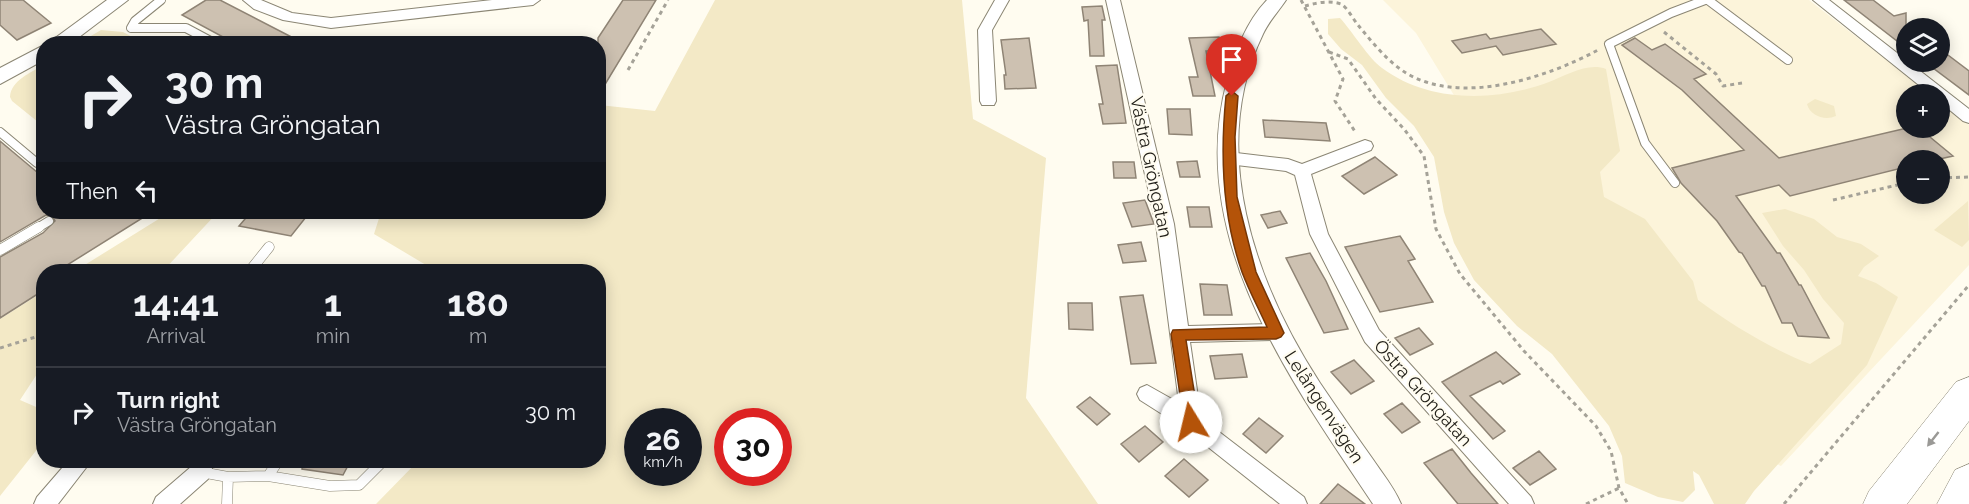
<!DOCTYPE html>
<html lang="en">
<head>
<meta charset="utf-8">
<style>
  :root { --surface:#171b24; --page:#242831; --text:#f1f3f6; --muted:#9ea1a6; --line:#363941 }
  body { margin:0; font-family:Raleway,sans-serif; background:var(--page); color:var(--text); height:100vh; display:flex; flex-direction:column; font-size:22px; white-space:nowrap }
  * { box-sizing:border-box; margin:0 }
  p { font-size:20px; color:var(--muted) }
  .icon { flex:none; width:33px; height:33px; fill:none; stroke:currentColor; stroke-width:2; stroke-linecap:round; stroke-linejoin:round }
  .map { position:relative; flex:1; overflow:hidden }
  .drawer { position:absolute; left:36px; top:264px; width:570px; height:204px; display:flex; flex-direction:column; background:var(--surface); border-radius:24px; box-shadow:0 3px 15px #0003 }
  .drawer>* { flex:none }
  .guide { position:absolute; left:36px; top:36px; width:570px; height:183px; border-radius:24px; box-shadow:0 3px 15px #0003; background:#171b24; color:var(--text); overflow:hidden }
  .tools { position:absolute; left:1896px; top:18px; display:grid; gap:12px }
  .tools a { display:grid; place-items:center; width:54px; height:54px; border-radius:50%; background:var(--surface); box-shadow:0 3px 15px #0003; font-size:30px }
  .speed { position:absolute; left:624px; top:408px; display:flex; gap:12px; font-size:30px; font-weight:700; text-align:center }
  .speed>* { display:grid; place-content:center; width:78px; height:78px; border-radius:50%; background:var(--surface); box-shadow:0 3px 15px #0003; line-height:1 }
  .speed small { font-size:15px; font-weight:400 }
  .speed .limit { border:9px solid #d22; background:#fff; color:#111 }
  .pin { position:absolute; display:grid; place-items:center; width:51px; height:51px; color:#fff; margin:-62px -26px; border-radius:50% 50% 50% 0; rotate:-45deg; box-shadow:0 0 6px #0007 }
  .pin .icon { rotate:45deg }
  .me { position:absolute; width:66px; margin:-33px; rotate:351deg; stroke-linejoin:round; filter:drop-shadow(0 0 4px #0008) }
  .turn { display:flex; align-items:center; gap:21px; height:126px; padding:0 30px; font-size:27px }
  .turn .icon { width:78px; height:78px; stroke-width:2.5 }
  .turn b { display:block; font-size:42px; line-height:51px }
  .then { display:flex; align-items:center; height:57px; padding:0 30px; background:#0003; gap:12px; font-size:22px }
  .eta { display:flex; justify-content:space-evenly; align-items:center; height:102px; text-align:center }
  .eta b { font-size:36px; font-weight:700; line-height:42px }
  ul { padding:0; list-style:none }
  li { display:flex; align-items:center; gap:18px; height:90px; padding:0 30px; border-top:2px solid var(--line) }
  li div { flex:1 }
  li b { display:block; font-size:22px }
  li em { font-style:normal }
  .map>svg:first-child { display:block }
  .built { fill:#fcf4da; fill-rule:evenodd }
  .green { fill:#f3e9c6; fill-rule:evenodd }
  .building { fill:#cdc1b1; stroke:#8f8475; stroke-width:1.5 }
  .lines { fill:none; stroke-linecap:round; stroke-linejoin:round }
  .service-far1-casing { stroke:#8b8674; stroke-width:10 }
  .service-casing { stroke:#8b8674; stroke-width:11 }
  .minor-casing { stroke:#8b8674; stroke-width:2 }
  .tertiary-casing { stroke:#8b8674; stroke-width:2 }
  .motorway-casing { stroke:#8b8674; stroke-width:1 }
  .path { stroke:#a5a298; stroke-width:3; stroke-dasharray:4 4; stroke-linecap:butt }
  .service-far1 { stroke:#fff; stroke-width:8 }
  .service { stroke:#fff; stroke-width:10 }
  .minor { fill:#fff; fill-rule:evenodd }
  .tertiary { fill:#fff; fill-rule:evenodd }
  .motorway { fill:#fff; fill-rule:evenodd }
  .oneway { fill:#9a9996 }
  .route { fill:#b45309; stroke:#753606; stroke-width:1.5 }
  .labels { text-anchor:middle; stroke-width:4.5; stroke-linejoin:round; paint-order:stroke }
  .street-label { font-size:18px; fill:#1f1d16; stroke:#fffcf0 }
</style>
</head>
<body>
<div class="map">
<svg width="1969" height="504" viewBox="0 0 1969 504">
  <rect width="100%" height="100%" fill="#fffcf0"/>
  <path class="built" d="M1383,0H1809L1930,94H1906V128H1940V102L1969,125V265L1781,466L1655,410L1477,133L1416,33ZM1906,160H1940V194H1906Z"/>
  <path class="green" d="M715,0H962L973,119L1046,158L1026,398L1098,504H376L418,461L598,460V272L431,271V268L374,234L381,212H598L599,105L655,111ZM638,422H688V472H638ZM728,422H778V472H728Z
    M1340,18C1352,31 1369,59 1382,68C1429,103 1496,102 1549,82C1567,75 1588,62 1606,69L1620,151L1600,172L1604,197L1645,219L1693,281L1698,300C1734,326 1769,348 1810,364L1841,344L1844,323L1823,299L1804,270L1783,246L1762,213L1785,209L1814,219L1837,237L1861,244L1879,256L1864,267L1858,276L1876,283L1898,297L1867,365L1754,491L1745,504H1714L1699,475L1693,471L1695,490L1683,502L1658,497L1625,483L1622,456L1609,426L1552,354L1517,326L1474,280L1454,243L1444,212L1434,157L1414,126L1386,98L1362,65L1341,49L1328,34V19Z
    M101,30L123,32L138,40L137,43H79Z
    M43,65V126L12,101L10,97C11,80 31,73 43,65Z
    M1815,99L1834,106L1836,116C1825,121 1810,116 1807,104Z
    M1968,201L1969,240L1962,247L1934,230Z
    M170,212H218L163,271H75Z
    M43,292V365L20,400L43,410V442L0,496V319Z"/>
  <path class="building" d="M0,0H23L51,23L17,40L0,25Z
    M206,0H220L305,44H236L182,15Z
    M623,0H656L598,96V38Z
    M1844,0H1873L1894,16L1906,13V48Z
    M1102,6L1105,20H1102L1104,56H1090L1088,20L1084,21L1082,7Z
    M1541,29L1556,44L1503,55L1496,46L1462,53L1452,41L1486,34L1490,39Z
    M1219,37L1223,51H1206L1215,96H1193L1189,77H1198L1189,38Z
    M1029,38L1036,88L1005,89L1004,75H1006L1001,40Z
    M1635,38L1652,50L1665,44L1706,74L1694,79L1779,158L1907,128H1919L1953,156L1935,160H1906V167L1790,196L1779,185L1736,196L1777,253H1780L1799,285H1801L1829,338L1798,336L1792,323H1782L1765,286H1762L1742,253L1739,252L1717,221L1681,183L1672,168L1744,150L1682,90L1622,45Z
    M1940,49L1969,71V95L1925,62H1940Z
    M1117,65L1126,123L1103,124L1099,104H1103L1096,66Z
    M1167,109H1190L1192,135L1169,134Z
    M1263,120L1326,123L1330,141L1265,137Z
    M0,141L44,178V212H152L56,272H44V290L0,318V257L43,233L55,221L52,216L46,215L0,242Z
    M1375,157L1397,175L1364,194L1342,176Z
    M1197,161L1200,177H1180L1177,162Z
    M1113,162H1134L1136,178H1114Z
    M1145,200L1154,224L1132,227L1123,203Z
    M1187,207H1209L1212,227H1190Z
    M1280,211L1287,223L1268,228L1261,215Z
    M251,212H310L291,236L239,226Z
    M1400,236L1415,259L1408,261L1433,302L1380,312L1345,247Z
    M1141,242L1146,261L1123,263L1118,245Z
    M1310,253L1326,281L1348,329L1324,333L1286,258Z
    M1200,284L1227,285L1232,315H1204Z
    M1143,295L1156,363L1131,364L1120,297Z
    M1068,303H1092L1093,330L1069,329Z
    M1419,328L1433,344L1410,355L1395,338Z
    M1496,352L1520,374L1503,384L1500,381L1470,396L1505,431L1493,439L1442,382Z
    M1242,354L1247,377L1215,379L1210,356Z
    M1354,360L1374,381L1351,394L1331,372Z
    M1090,397L1110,414L1097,425L1077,407Z
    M1402,403L1420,422L1402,433L1384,414Z
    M1259,418L1283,436L1266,453L1243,434Z
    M1145,426L1163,442L1139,462L1121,444Z
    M1452,449L1471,473L1498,504H1458L1424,463Z
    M1539,451L1556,469L1530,485L1513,468Z
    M1184,459L1208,480L1189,497L1165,476Z
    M303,460H351L343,475L302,469Z
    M1338,484L1365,504H1320Z"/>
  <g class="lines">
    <defs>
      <path id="service-far1" d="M161,0L135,21L131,28H186L216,44
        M1708,0L1788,60
        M0,132L37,163L44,165
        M1675,183L1645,143L1609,44L1671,13L1705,0
        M36,229L49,221"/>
      <path id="service" d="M0,250L39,227
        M249,272L269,247
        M201,472L228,477L268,476L330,486L359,485L384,460
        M268,476L279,460
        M227,504L228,477"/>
      <path id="minor" d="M243,0H261L292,13L331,18L492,0H540L533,5L331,28L283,20L254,9Z
        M995,0H1009L992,30L996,101L994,105H982L980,101L978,30Z
        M1106,0H1120L1174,224L1188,326L1276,324L1283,326L1286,332L1283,338L1276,340L1190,342L1201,418L1304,497L1307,504H1280L1184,428L1140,400L1137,394L1140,388L1147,385L1179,403L1156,224Z
        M1813,0H1829L1969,109V123L1963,121L1940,102V94H1930Z
        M1365,140L1371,142L1373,146L1371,150L1311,174L1328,234L1379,330L1531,497L1534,504H1509L1365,342L1310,234L1295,175L1286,171L1228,164L1222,162L1220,158L1222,154L1228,152L1288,159L1302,164Z
        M69,460H92L58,504H34L37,497Z
        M194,460H215L208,479L180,504H153L156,497L192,466Z"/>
      <path id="tertiary" d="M107,0H128L70,44H47Z
        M1267,0H1286C1278,12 1269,21 1263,34C1207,149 1255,283 1320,383C1337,408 1354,433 1372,458C1382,473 1394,487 1401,504H1373C1291,381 1185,237 1227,81C1235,52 1246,22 1267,0Z
        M44,45V60L0,84V68Z"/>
      <path id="motorway" d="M1969,377V421L1907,504H1863L1869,491L1956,382Z
        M1969,464V504H1937L1955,470Z"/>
    </defs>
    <use href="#service-far1" class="service-far1-casing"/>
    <use href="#service" class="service-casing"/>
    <use href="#minor" class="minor-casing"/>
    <use href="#tertiary" class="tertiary-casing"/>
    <use href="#motorway" class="motorway-casing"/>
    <path class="path" d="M1301,0L1343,79L1335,101L1356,133
      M1305,6C1316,3 1329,0 1341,4C1347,7 1353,19 1358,25C1372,42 1387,61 1406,73C1461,106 1546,78 1598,50
      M1664,32L1716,74L1723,86L1742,83
      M1329,52L1348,59L1376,99L1404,129L1424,156L1436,229L1460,274L1524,351L1596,426L1611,451L1619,488L1628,504
      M628,70L668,0
      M1940,178L1969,177
      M1833,200L1906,183
      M0,348L42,335
      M1586,504L1619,488
      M1784,504L1969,285"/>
    <use href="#service-far1" class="service-far1"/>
    <use href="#service" class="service"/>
    <use href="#minor" class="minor"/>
    <use href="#tertiary" class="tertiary"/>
    <use href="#motorway" class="motorway"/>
  </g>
  <defs><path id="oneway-solid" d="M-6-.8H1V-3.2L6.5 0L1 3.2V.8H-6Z" transform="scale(1.5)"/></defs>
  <use class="oneway" href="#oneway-solid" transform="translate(1933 439) rotate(128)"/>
  <path class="route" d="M1232,91L1238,96L1235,137L1237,197L1256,272L1284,333L1281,337L1276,339L1186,340L1199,422L1197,427L1191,429L1186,427L1184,422L1171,334L1173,330L1267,327C1259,309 1249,291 1242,272C1222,215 1220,155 1226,96Z"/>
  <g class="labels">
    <g class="street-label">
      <text transform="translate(1151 167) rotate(78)" y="6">Västra Gröngatan</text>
      <text transform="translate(1423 393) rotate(48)" y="6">Östra Gröngatan</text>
      <text transform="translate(1324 407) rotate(57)" y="6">Lelångenvägen</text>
    </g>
  </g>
</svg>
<div class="tools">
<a><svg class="icon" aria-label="layers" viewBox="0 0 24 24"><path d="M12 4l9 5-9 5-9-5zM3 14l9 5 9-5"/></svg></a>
<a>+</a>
<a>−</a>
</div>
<div class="speed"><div>26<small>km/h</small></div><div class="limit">30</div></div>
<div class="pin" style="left:1232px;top:96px;background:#d93025"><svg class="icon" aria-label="arrive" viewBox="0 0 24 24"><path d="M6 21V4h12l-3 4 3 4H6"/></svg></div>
<svg class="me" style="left:1191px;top:422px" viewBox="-20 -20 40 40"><circle r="19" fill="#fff"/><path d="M0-13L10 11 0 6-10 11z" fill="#b45309"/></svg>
<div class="guide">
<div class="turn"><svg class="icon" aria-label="right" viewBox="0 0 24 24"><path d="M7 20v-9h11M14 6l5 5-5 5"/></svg><div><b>30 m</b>Västra Gröngatan</div></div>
<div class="then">Then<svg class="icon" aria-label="left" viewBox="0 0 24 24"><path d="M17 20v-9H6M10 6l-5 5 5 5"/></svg></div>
</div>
<section class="drawer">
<div class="eta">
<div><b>14:41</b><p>Arrival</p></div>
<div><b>1</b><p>min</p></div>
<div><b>180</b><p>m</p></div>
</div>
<ul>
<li><svg class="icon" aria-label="right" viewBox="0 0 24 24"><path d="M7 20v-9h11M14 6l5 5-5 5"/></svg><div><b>Turn right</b><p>Västra Gröngatan</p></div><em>30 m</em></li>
</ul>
</section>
</div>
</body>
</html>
